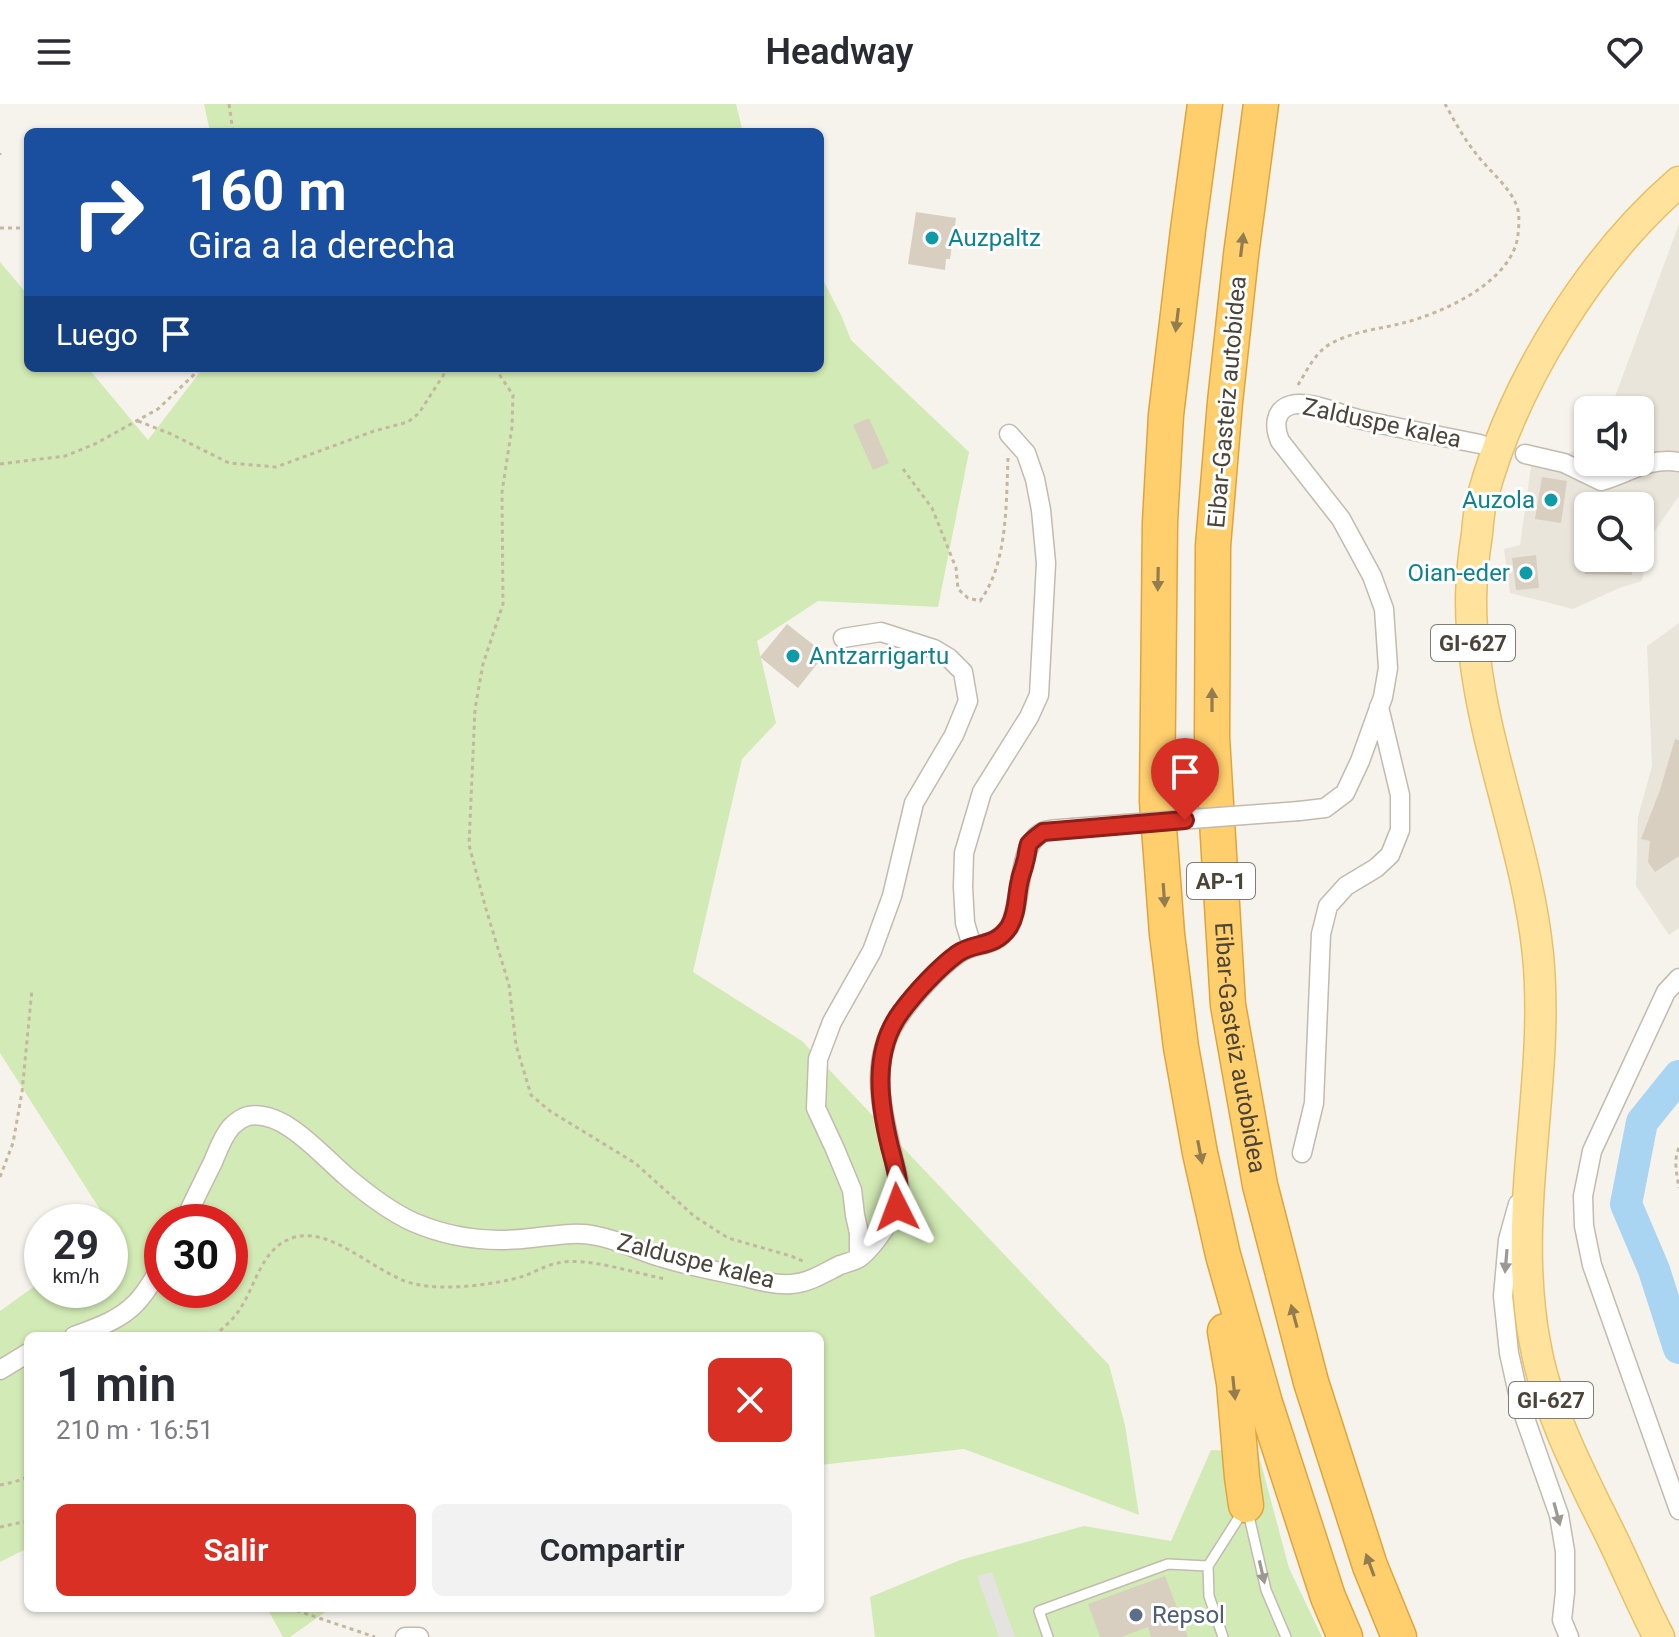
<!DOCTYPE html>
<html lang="es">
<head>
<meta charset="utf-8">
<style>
  :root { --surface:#fff; --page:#f2f2f3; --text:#2b2b33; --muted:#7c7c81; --accent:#d93025 }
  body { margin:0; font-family:Roboto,sans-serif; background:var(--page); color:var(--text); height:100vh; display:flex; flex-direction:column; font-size:30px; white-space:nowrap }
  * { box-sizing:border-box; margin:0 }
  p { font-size:26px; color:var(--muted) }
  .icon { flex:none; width:44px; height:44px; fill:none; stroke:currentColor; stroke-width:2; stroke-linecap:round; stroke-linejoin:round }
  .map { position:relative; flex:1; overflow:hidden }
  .drawer { position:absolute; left:24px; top:1228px; width:800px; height:280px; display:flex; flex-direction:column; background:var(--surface); border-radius:12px; box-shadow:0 2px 6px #0004 }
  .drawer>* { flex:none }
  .top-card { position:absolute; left:24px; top:24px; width:800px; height:244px; border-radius:12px; box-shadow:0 2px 6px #0004; background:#1a4fa0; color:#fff; overflow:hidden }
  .buttons { position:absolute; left:1574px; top:292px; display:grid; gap:16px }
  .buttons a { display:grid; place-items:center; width:80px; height:80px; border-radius:12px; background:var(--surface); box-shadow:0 2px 6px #0004; font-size:40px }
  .speed { position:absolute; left:24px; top:1100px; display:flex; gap:16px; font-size:40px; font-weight:700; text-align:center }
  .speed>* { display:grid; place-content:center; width:104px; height:104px; border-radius:50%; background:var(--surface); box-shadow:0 2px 6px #0004; line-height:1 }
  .speed small { font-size:20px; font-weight:400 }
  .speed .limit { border:12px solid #d22; background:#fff; color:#111 }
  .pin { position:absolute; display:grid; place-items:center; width:68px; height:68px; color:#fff; margin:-82px -34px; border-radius:50% 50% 50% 0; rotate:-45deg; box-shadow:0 0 8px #0007 }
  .pin .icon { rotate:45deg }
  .me { position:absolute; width:88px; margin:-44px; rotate:357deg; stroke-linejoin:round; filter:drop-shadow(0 0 6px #0008) }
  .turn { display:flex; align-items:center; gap:28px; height:168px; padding:0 32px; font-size:36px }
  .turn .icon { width:104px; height:104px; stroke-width:2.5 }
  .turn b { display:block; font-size:56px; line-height:68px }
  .then { display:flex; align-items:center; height:76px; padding:0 32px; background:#0003; gap:16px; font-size:30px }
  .round { display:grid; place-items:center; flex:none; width:84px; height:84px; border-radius:12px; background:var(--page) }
  .overview { display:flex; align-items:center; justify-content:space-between; height:136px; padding:0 32px }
  h1 { font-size:48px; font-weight:600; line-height:60px }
  .cta { display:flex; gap:16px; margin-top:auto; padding:16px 32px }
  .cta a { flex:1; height:92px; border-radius:12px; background:var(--accent); color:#fff; font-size:32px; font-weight:600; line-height:92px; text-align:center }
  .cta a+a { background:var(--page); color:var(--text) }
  header { display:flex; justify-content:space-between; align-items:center; height:104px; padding:0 32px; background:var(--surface); font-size:36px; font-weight:600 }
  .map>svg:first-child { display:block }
  .residential { fill:#eae5da; fill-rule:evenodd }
  .green { fill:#d2eab5; fill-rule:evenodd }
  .parking { fill:#e5e3e0 }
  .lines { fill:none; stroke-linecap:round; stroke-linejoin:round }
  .river { stroke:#a9d4f2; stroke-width:32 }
  .building { fill:#d8cfc1 }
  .service-casing { stroke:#c2bbae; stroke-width:12 }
  .minor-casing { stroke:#c2bbae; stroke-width:21 }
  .primary-casing { stroke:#e6c16a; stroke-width:33 }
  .motorway-casing { stroke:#e0a43c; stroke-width:37 }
  .path { stroke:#c4b79f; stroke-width:3; stroke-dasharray:4 4; stroke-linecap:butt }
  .service { stroke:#fff; stroke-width:9 }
  .minor { stroke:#fff; stroke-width:18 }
  .primary { stroke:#ffe39c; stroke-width:30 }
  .motorway { stroke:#ffcf6e; stroke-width:34 }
  .minor-bridge-casing { stroke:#c2bbae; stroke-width:21; stroke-linecap:butt }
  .minor-bridge { stroke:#fff; stroke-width:18 }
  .oneway { fill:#937c4e }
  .oneway2 { fill:#9c9892 }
  .route-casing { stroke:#8d1f18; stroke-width:20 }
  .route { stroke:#d93025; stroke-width:14 }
  .culture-dot { fill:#0f9aa8; stroke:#fff; stroke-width:3 }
  .service-dot { fill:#5c6f8a; stroke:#fff; stroke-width:3 }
  .labels { text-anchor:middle; stroke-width:6; stroke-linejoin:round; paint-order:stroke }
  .shield { fill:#fff; stroke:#817c74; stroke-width:2 }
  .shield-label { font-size:22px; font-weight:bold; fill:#4b4439 }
  .culture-label { font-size:24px; fill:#0d838f; stroke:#fff; text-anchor:start }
  .street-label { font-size:24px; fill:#4b4439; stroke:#fff }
  .service-label { font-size:24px; fill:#4e5e75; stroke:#fff; text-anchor:start }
</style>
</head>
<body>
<header><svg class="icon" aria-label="menu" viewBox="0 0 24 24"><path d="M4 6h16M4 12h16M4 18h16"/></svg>Headway<svg class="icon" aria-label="heart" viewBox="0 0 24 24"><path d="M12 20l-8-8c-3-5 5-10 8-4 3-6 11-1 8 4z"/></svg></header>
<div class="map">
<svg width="1679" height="1533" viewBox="0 0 1679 1533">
  <rect width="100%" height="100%" fill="#f6f3ec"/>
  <path class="residential" d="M1679,120V392L1650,434L1642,477L1619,484L1573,505L1510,489L1504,445L1520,441L1531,363L1517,356L1520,341L1565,351L1582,343L1588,337V358H1640V306H1610ZM1588,402H1640V454H1588Z
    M1679,519V824L1669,831L1636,782L1638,713L1652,662L1647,542Z"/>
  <path class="green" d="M204,0H736L743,28H210Z
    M0,158L28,191V264H88L148,336L203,264H820V170L841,211L851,236L969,348L938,503L818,497L757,537L776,619L742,655L693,868L802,937L1109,1261L1125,1321L1139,1411L964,1345L820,1361V1232H28V1444L0,1458V1207L42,1177V1186H110V1128L113,1126L110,1118H108L0,949ZM162,1118H230V1186H162Z
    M1211,1346L1258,1348L1289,1464L1322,1533H875L870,1493L960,1456L1084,1422L1171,1437Z
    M267,1504H331L290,1533H283Z"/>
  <path class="parking" d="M992,1468L1015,1533H999L977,1472Z"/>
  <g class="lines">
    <path class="river" d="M1679,972L1642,1018L1626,1100L1654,1166L1679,1244"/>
  </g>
  <path class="building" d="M916,108L956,114L950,155H946L945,166L908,160Z
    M869,314L889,359L873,366L853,321Z
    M1542,373L1567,377L1561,419L1535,415Z
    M1536,451L1539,484L1516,486L1512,454Z
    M1585,454H1632V471L1585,470Z
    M787,520L825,550L798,584L760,553Z
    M1675,635L1679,636V752L1655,768L1648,758L1650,737L1641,735L1660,686Z
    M1165,1472L1188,1533H1151L1148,1523L1121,1533H1100L1088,1500Z"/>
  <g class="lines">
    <defs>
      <path id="service" d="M1248,1408L1266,1486L1286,1533
        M1048,1533L1039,1507L1168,1460L1208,1462
        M1223,1533L1209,1492L1208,1462L1243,1407"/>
      <path id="minor" d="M1525,350L1564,359L1601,377C1630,369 1647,353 1679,358
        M843,534L881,528L934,545L949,554L963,568L968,597L954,631L914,699L892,792L872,847L832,918L818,955L816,1004L835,1045L852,1086L855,1111L859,1129V1154
        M1299,707L1325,704L1345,689L1360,657L1383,593L1388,564L1384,505L1372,472L1341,415L1280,337C1274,323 1274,306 1291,301C1309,296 1339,310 1358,315C1398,324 1439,332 1480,340
        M972,842L965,819L963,783L964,749L982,688L1029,613L1039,591L1046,459L1041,406L1035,375L1026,349L1009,330
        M1679,874L1666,888L1592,1047L1583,1092L1584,1122L1592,1161L1679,1406
        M1302,1049L1314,999L1321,830L1328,802L1346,782L1376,764L1390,751L1400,726V691L1379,603
        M1518,1100L1508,1136L1503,1192L1509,1249L1521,1303L1559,1411L1565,1447V1488L1562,1516L1569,1533
        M184,1118C193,1098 203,1078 213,1058C218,1046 223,1032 231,1023C236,1018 241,1014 248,1012C284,1005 322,1052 347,1073C367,1090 389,1107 413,1118C450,1134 491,1139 531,1134C553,1132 575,1127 597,1132C619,1136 639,1147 660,1153C688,1162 717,1167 745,1173C760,1177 775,1181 791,1180C809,1179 824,1169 840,1161C846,1159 854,1157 859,1154C871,1146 898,1109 899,1094C901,1079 895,1062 892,1048C882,1008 871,963 892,924C904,901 936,866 958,850C977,836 993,846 1009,823C1023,800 1016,737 1045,727C1053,725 1064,725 1072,724
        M74,1232C96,1224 120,1216 136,1199C147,1188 154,1174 162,1161
        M0,1266L28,1249
        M405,1533H419"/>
      <path id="primary" d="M1659,1533C1642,1501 1628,1467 1612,1434C1582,1373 1547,1308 1535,1239C1530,1214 1528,1188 1527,1162C1524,1058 1548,954 1538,851C1528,750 1487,654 1475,554C1469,510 1470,473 1477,430C1478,417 1479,404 1483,391C1514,278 1590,155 1679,78"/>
      <g id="motorway">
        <path d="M1205,0L1188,126L1166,311L1160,418L1157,697L1167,830L1181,943L1200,1049L1223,1151L1265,1299L1328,1493L1345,1533"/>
        <path id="s1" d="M1261,0L1241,151L1225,298L1213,442L1212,633L1228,901L1260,1081L1311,1278L1370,1462L1399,1533"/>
        <path d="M1225,1227L1234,1279L1242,1373L1246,1401"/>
      </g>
    </defs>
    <use href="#service" class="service-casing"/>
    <use href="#minor" class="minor-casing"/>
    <use href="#primary" class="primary-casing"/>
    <use href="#motorway" class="motorway-casing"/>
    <path class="path" d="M229,0L233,28
      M0,49V51
      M0,124H28
      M495,264L513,291L512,323L502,388L503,500L483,560L475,605L469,741L486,805L509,881L516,941L531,991L550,1007L635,1059L694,1112L728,1134L791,1152L805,1158
      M1298,281C1307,266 1316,247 1332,239C1354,227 1380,225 1403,219C1443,209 1514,177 1518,130C1519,121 1520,108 1516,100C1509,82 1485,63 1474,47C1463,33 1454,16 1445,0
      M138,317L171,330L229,359L276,363L374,327L408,318L419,309L448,264
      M0,360L65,352L95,340L158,305L201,264
      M903,365L932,404L956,464L958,485L968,494L980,497C1008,459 1006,399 1008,354
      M1679,1044C1673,1056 1677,1071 1679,1084
      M0,1073L13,1039L22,988L32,885
      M214,1232C223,1224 233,1216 240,1205C256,1181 261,1145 292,1134C331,1120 377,1172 415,1180C446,1187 493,1181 524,1172C535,1168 546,1161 558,1159C586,1152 637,1170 666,1175
      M0,1381L14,1378L28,1373
      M0,1423L28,1417
      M289,1504L375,1533"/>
    <use href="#service" class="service"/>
    <use href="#minor" class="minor"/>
    <use href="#primary" class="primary"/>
    <use href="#motorway" class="motorway"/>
    <defs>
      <path id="minor-bridge" d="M1072,724L1299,707"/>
    </defs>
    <use href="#minor-bridge" class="minor-bridge-casing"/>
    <use href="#minor-bridge" class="minor-bridge"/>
  </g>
  <defs><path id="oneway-solid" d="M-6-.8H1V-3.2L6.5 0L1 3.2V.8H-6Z" transform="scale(2)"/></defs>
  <g class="oneway">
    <use href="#oneway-solid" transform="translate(1242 141) rotate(-83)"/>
    <use href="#oneway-solid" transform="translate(1177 216) rotate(97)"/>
    <use href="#oneway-solid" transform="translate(1158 475) rotate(91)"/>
    <use href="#oneway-solid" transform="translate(1212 596) rotate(-90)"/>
    <use href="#oneway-solid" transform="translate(1164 791) rotate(86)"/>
    <use href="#oneway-solid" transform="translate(1200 1048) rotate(79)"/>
    <use href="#oneway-solid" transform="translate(1294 1212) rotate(-105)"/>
    <use href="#oneway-solid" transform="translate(1234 1284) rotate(84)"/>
    <use href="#oneway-solid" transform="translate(1370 1461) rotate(-110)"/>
  </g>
  <g class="oneway2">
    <use href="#oneway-solid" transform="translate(1506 1157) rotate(95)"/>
    <use href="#oneway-solid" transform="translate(1557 1410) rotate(75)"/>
    <use href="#oneway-solid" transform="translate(1262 1468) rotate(77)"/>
  </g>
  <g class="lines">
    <defs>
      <path id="route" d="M897,1103C902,1083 895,1062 890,1043C879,998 872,947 901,908C915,889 938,864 957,850C975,837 994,845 1009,823C1018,808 1016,791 1020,776C1021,770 1024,764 1025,758C1027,753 1027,745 1029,740C1032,736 1039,731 1043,728L1185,716"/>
    </defs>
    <use href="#route" class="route-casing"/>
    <use href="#route" class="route"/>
  </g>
  <g class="culture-dot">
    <circle cx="932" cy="134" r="8"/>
    <circle cx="1551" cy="396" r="8"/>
    <circle cx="1526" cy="469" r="8"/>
    <circle cx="793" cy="552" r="8"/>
  </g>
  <circle class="service-dot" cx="1136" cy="1511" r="8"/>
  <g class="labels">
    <g class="shield">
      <rect x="1431" y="521" width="84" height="36" rx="6"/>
      <rect x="1187" y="759" width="68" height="36" rx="6"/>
      <rect x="1509" y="1278" width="84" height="36" rx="6"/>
    </g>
    <g class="shield-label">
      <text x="1473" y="547">GI-627</text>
      <text x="1221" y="785">AP-1</text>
      <text x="1551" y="1304">GI-627</text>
    </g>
    <g class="culture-label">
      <text x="948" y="142">Auzpaltz</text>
      <text x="1535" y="404" text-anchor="end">Auzola</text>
      <text x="1510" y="477" text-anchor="end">Oian-eder</text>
      <text x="809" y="560">Antzarrigartu</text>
    </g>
    <g class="street-label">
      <text transform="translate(1227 298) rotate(-85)" y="8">Eibar-Gasteiz autobidea</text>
      <text transform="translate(1382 319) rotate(12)" y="8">Zalduspe kalea</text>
      <text dy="8" stroke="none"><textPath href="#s1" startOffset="948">Eibar-Gasteiz autobidea</textPath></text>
      <text transform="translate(696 1157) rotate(14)" y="8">Zalduspe kalea</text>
    </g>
    <g class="service-label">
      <text x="1152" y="1519">Repsol</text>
    </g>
  </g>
</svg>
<div class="buttons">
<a><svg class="icon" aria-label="sound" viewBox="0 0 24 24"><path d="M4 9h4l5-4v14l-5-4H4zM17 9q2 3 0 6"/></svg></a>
<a><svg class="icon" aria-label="search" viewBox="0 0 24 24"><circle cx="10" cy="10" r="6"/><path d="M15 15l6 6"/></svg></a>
</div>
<div class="speed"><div>29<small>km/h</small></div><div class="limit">30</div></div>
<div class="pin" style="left:1185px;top:716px;background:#d93025"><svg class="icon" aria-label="arrive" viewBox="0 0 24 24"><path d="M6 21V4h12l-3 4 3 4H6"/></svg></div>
<svg class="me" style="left:897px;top:1103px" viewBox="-20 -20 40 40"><path d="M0-17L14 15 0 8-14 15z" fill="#d93025" stroke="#fff" stroke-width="4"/></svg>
<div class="top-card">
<div class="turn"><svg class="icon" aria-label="right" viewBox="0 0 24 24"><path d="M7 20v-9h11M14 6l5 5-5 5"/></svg><div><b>160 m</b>Gira a la derecha</div></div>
<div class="then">Luego<svg class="icon" aria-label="arrive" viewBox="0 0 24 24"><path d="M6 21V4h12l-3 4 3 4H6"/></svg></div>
</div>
<section class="drawer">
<div class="overview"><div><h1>1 min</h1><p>210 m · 16:51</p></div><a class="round" style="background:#d93025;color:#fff"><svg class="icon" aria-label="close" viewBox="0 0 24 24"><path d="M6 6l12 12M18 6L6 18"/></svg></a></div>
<div class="cta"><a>Salir</a><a>Compartir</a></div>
</section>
</div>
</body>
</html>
